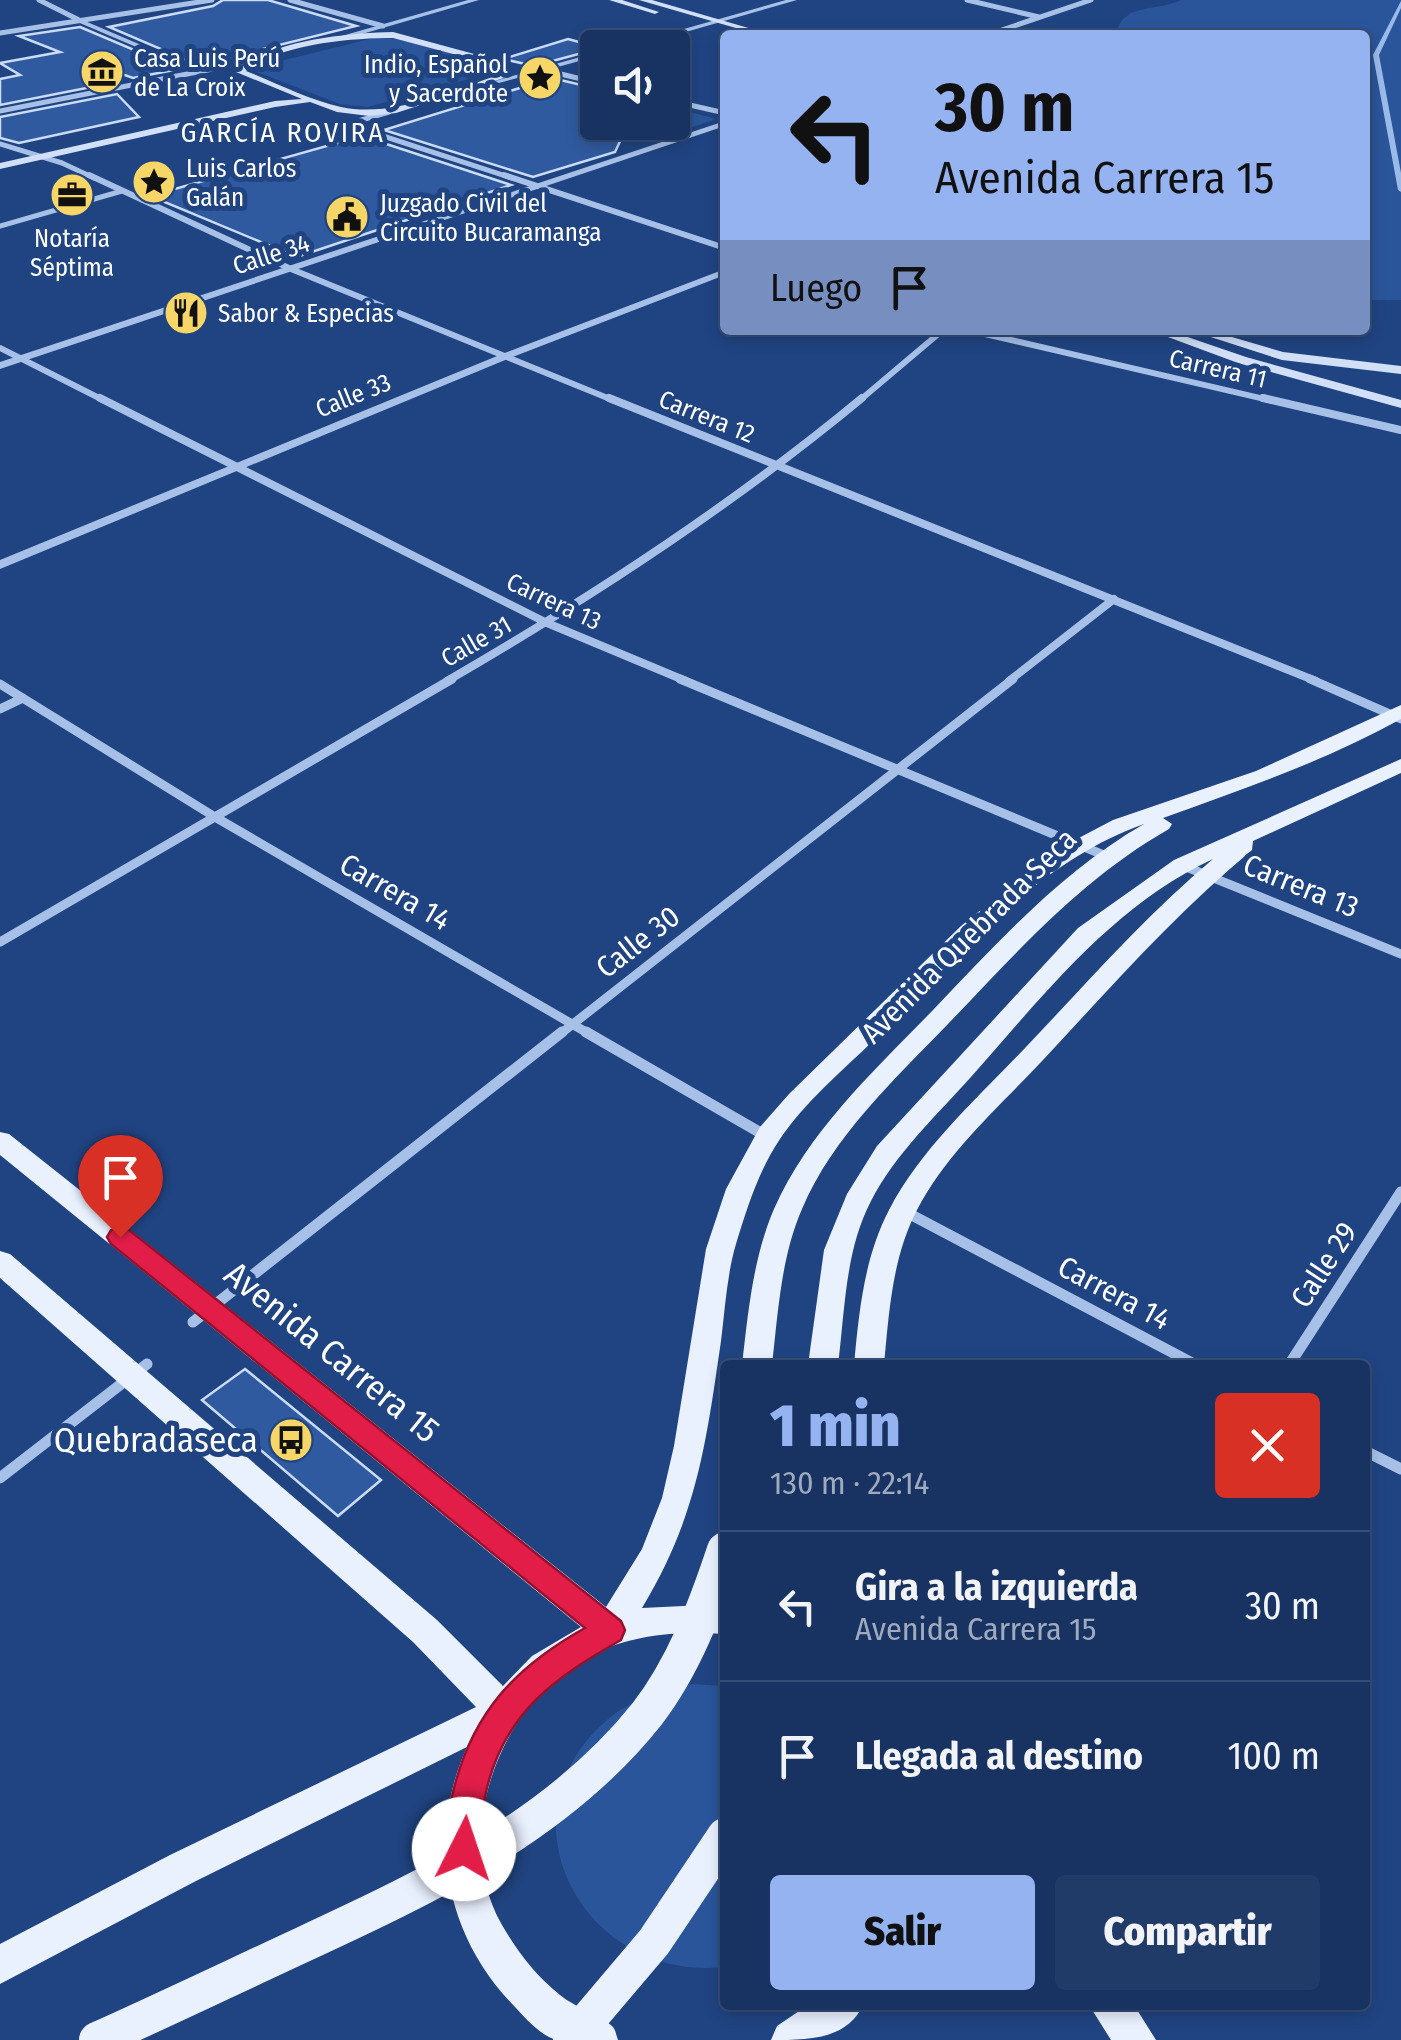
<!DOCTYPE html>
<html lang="es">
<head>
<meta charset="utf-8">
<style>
  :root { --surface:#183362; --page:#213b68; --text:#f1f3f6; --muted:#9faabe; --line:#364e77; --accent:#95b2f1 }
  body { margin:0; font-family:"Fira Sans Condensed",sans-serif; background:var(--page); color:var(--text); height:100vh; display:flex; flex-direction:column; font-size:38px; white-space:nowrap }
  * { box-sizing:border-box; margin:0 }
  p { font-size:32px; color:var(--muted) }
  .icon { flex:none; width:55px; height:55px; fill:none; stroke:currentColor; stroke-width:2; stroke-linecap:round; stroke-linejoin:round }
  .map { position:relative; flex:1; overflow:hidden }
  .drawer { position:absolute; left:720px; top:1360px; width:650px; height:650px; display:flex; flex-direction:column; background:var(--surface); border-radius:10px; box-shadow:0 5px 15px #0003,0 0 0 2px var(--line) }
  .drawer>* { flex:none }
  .guide { position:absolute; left:720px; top:30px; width:650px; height:305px; border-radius:10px; box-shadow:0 5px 15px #0003,0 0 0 2px var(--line); background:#95b2f1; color:#111; overflow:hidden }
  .fabs { position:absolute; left:580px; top:30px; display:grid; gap:20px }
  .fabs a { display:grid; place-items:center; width:110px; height:110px; border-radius:10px; background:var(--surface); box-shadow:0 5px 15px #0003,0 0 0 2px var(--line); font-size:50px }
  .pin { position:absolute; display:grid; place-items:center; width:85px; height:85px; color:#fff; margin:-102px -42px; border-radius:50% 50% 50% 0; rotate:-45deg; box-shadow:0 0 10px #0007 }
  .pin .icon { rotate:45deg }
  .me { position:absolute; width:110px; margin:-55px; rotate:4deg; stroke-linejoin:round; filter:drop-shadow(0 0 8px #0008) }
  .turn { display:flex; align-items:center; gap:35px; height:210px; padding:0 50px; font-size:45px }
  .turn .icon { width:130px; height:130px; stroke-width:2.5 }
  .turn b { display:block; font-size:70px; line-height:85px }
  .then { display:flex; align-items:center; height:95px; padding:0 50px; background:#0003; gap:20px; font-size:38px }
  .round { display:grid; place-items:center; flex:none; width:105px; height:105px; border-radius:10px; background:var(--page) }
  .summary { display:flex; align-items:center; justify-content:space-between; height:170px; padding:0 50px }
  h1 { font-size:60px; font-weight:800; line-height:75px; color:var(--accent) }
  .cta { display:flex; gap:20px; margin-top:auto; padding:20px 50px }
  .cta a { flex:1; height:115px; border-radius:10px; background:var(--accent); color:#111; font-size:40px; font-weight:800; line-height:115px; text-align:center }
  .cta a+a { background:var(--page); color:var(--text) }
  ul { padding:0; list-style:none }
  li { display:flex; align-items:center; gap:30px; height:150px; padding:0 50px; border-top:2px solid var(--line) }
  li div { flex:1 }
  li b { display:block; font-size:38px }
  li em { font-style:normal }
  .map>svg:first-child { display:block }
  .green { fill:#2a559a }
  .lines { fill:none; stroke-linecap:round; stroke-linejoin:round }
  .stream { fill:#9abaea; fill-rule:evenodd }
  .building { fill:#305a9f; stroke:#cadbf6; stroke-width:2.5 }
  .pedestrian-far1 { stroke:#a6c0e8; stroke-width:4 }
  .pedestrian { stroke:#a6c0e8; stroke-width:5 }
  .minor-far4 { stroke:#a6c0e8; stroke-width:5 }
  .minor-far3 { stroke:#a6c0e8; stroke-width:6 }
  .minor-far2 { stroke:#a6c0e8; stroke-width:8 }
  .minor-far1 { stroke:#a6c0e8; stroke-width:9 }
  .minor { stroke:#a6c0e8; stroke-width:11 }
  .tertiary { fill:#a6c0e8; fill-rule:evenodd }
  .secondary { fill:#d1dff7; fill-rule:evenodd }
  .primary { fill:#e9f0fe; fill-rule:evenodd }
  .primary-bridge { stroke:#e9f0fe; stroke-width:36 }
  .route { fill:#e11d48; stroke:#92132f; stroke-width:2.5 }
  .labels { text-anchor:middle; stroke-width:10; stroke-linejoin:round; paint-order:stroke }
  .far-poi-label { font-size:25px; fill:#fff; stroke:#204482; text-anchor:start }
  .far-street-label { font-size:25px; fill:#fff; stroke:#204482 }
  .far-neighbourhood-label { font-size:28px; letter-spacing:2.5px; fill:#fff; stroke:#204482 }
  .street-label { font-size:30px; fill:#fff; stroke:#204482 }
  .near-street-label { font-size:35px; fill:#fff; stroke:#204482 }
  .near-poi-label { font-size:35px; fill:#fff; stroke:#204482; text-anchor:end }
</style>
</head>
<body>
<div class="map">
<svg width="1401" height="2040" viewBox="0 0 1401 2040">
  <rect width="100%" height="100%" fill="#204482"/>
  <path class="green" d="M1181,0H1401V300H1365V35H1116C1122,2 1157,12 1181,0Z
    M378,37L401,40L487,64L494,72L368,107L340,104L257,72L268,64Z
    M675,108L716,119L669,135L629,123L672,122Z
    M691,1684L725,1686V1967C584,1983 494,1817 607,1720C631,1699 661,1692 691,1684Z"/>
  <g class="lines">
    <path class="stream" d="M1401,1V8L1379,55L1401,173V192L1398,190L1373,55Z"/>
  </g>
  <path class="building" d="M223,0H268L356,26L198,65L109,27L213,6Z
    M80,27L179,69L133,78L85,61L107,84L0,105V79L20,75L0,63L60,52L19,36Z
    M568,39L601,48L534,66L503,59Z
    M552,78L598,89V122H613L623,135L615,152L533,177L384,130Z
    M117,94L139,117L19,143L0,138V117Z
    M362,136L511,185L297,257L150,196Z
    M245,1369L381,1480L338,1516L202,1400Z"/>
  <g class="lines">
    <path class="pedestrian-far1" d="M80,21L202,73"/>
    <path class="pedestrian" d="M0,226L122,191"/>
    <path class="minor-far4" d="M39,0L79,20
      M290,0L383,26
      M967,0L1039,17
      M0,33L212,0
      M987,35L1091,0
      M540,69L598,83
      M672,101L725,113
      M0,111L253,61
      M337,121L512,178
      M348,124L389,112
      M0,144L62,163L94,178"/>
    <path class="minor-far3" d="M89,175L291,269L615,401
      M504,175L725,248
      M968,330L1273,401
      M0,348L105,401
      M859,401L943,330"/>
    <path class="minor-far2" d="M100,398L547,623L686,681
      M609,398L1316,681
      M1263,398L1401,430
      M447,681C592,597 733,505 862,398
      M1009,681L1114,599"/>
    <path class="minor-far1" d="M680,679L1106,856
      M1310,679L1401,719
      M0,684L215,817L591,1035
      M0,709L23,698
      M1184,866L1401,954
      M0,942L452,679
      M559,1035L1013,679"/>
    <path class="minor" d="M586,1032L766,1136
      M904,1211L1196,1365
      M193,1322L562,1032
      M1289,1365L1401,1192
      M1365,1451L1401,1469
      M0,1478L147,1364"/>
    <path class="tertiary" d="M468,0H479L338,41L331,39Z
      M786,0H797L630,48H617Z
      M598,52V56L499,83L495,81Z
      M725,121V126L0,369V362Z
      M725,269V275L510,358L0,569V560L502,354Z"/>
    <path class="secondary" d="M609,0H622L659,12L655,14Z
      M639,0H652L773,35H760Z
      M393,32L500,61L508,70L507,77L396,113L369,116L337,112L310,102L275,107L0,169V163L275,101L302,99L236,72C269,40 348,33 393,32ZM393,38L494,65L500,70L499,75C449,91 393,118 341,107C309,100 277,83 246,71C279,44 351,38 393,38Z
      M1149,330H1167L1246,357L1401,400V408L1238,363Z
      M1189,330H1208L1283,352L1401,366V374L1282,360Z"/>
    <path class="primary" d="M1401,705V719C1325,761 1244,789 1163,818L1172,824L1169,829C1081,879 1017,952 948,1024C894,1080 833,1136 802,1209C781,1257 778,1313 772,1365H742C748,1313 753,1258 774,1209C809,1130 875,1070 934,1009C999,941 1062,871 1144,824C1036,862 953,961 874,1040C842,1071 805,1102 780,1139C759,1170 747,1208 736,1244C727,1274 725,1309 721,1341C706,1444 697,1517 642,1608L725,1604V1634C679,1631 633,1634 591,1655C500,1701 450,1834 502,1925C517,1951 536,1976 560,1995C573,2006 604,2018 612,2026C616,2030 616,2035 618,2040C599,2040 575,2040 557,2040C542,2037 525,2018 515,2007C446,1937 426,1837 467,1747L196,1881L0,1984V1944L170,1855L476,1707L413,1642L0,1278V1251L10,1254L437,1620L503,1686L532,1656L581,1627L0,1155V1132L9,1134L606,1607L642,1549L662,1498L674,1446L706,1249L726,1189L760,1127L789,1094L961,926L1054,851L1113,820L1256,771Z
      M1401,759V773L1253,841L1252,850C1176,913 1111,987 1043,1060C999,1107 947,1152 917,1210C892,1258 889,1313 884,1365H854C859,1312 864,1258 889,1210C922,1147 977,1099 1025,1048C1086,984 1145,916 1213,859C1112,906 1043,996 971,1077C936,1116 895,1154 871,1201C845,1251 845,1310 838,1365H808L824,1250L847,1194L877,1146L1078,928L1174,860Z
      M808,2005H863C847,2040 807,2040 771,2040L777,2026Z
      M1089,2005H1134L1156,2040H1111Z"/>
    <path class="primary-bridge" d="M97,2040C166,2009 235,1976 304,1944C429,1886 559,1825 647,1714C684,1666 706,1607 725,1550
      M571,2040L654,1942L725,1836"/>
  </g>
  <path class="route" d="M120,1228L129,1230L621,1621L625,1630L621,1640C554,1678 504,1713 486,1792C481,1815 485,1840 476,1861L464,1866L452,1861C442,1838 447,1816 453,1792C472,1713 515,1667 585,1628L111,1244L107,1237L111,1230Z"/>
  <defs>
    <symbol id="museum-disc" viewBox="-11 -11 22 22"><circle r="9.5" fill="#f6d667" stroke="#204482"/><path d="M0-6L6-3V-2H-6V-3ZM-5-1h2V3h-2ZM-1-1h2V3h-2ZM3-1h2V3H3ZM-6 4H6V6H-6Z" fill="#111"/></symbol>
    <symbol id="sight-disc" viewBox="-11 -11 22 22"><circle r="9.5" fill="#f6d667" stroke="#204482"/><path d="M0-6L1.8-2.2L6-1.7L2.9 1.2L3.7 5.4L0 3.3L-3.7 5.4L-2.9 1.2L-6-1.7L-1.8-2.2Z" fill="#111"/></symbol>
    <symbol id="office-disc" viewBox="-11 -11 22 22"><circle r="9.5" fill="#f6d667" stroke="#204482"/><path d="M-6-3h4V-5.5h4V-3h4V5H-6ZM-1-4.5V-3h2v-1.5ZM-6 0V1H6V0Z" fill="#111"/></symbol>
    <symbol id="civic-disc" viewBox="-11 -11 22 22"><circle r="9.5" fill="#f6d667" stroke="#204482"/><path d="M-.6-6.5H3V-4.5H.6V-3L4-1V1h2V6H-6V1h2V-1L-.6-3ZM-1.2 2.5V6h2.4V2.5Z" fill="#111"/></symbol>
    <symbol id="restaurant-disc" viewBox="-11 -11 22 22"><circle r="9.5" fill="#f6d667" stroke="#204482"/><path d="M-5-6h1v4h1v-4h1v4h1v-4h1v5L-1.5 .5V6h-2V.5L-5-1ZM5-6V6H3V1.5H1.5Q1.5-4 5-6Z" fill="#111"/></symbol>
    <symbol id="bus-disc" viewBox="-11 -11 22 22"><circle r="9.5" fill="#f6d667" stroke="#204482"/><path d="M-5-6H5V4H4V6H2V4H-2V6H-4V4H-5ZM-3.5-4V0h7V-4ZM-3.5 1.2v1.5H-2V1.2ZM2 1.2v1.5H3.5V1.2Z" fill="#111"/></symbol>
  </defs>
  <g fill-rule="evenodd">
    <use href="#museum-disc" x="77" y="47" width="50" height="50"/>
    <use href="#sight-disc" x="515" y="53" width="50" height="50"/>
    <use href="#sight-disc" x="129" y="157" width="50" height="50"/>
    <use href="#office-disc" x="47" y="170" width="50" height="50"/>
    <use href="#civic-disc" x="322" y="192" width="50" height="50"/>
    <use href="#restaurant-disc" x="161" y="288" width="50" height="50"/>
    <use href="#bus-disc" x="266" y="1415" width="50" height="50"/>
  </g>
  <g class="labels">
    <g class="far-poi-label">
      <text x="134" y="67">Casa Luis Perú<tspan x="134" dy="29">de La Croix</tspan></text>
      <text x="508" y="73" text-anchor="end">Indio, Español<tspan x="508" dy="29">y Sacerdote</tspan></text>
      <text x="186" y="177">Luis Carlos<tspan x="186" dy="29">Galán</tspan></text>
      <text x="380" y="212">Juzgado Civil del<tspan x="380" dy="29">Circuito Bucaramanga</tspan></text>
      <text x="72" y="247" text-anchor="middle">Notaría<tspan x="72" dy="29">Séptima</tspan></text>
      <text x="218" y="322">Sabor &amp; Especias</text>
    </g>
    <g class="far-street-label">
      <text transform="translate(271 254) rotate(-18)" y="9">Calle 34</text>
      <text transform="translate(1218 368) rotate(13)" y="9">Carrera 11</text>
      <text transform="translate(353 395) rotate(-22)" y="9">Calle 33</text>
      <text transform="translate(707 416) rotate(22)" y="9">Carrera 12</text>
      <text transform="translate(554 601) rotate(25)" y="9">Carrera 13</text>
      <text transform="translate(476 641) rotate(-30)" y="9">Calle 31</text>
    </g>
    <g class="far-neighbourhood-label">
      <text x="283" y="142">GARCÍA ROVIRA</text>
    </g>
    <g class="street-label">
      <text transform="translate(1301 886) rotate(22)" y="10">Carrera 13</text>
      <text transform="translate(395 892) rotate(30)" y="10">Carrera 14</text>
      <text transform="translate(969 936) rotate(-45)" y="10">Avenida Quebrada Seca</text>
      <text transform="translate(638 942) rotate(-38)" y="10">Calle 30</text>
      <text transform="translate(1324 1265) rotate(-57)" y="10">Calle 29</text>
      <text transform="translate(1114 1293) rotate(28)" y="10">Carrera 14</text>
    </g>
    <g class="near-street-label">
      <text transform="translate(332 1352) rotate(39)" y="12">Avenida Carrera 15</text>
    </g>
    <g class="near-poi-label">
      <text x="258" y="1452">Quebradaseca</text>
    </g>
  </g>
</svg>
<div class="fabs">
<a><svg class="icon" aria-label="sound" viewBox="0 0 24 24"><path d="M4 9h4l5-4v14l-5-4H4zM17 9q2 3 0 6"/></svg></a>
</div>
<div class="pin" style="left:120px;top:1237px;background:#d93025"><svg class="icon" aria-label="arrive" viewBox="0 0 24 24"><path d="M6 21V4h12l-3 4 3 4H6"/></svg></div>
<svg class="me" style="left:464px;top:1849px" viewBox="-20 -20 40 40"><circle r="19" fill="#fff"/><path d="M0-13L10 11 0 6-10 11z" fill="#e11d48"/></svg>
<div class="guide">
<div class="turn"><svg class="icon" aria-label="left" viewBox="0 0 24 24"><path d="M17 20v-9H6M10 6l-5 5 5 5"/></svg><div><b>30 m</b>Avenida Carrera 15</div></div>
<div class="then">Luego<svg class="icon" aria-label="arrive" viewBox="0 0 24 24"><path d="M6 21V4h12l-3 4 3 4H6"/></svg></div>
</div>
<section class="drawer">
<div class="summary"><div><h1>1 min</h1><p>130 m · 22:14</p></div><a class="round" style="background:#d93025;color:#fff"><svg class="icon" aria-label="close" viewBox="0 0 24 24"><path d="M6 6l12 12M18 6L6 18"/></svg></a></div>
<ul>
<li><svg class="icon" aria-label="left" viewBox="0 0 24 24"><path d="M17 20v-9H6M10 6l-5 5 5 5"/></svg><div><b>Gira a la izquierda</b><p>Avenida Carrera 15</p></div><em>30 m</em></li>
<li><svg class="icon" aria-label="arrive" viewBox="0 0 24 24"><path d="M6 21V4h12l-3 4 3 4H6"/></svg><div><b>Llegada al destino</b></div><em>100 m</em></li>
</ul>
<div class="cta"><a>Salir</a><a>Compartir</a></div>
</section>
</div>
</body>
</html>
